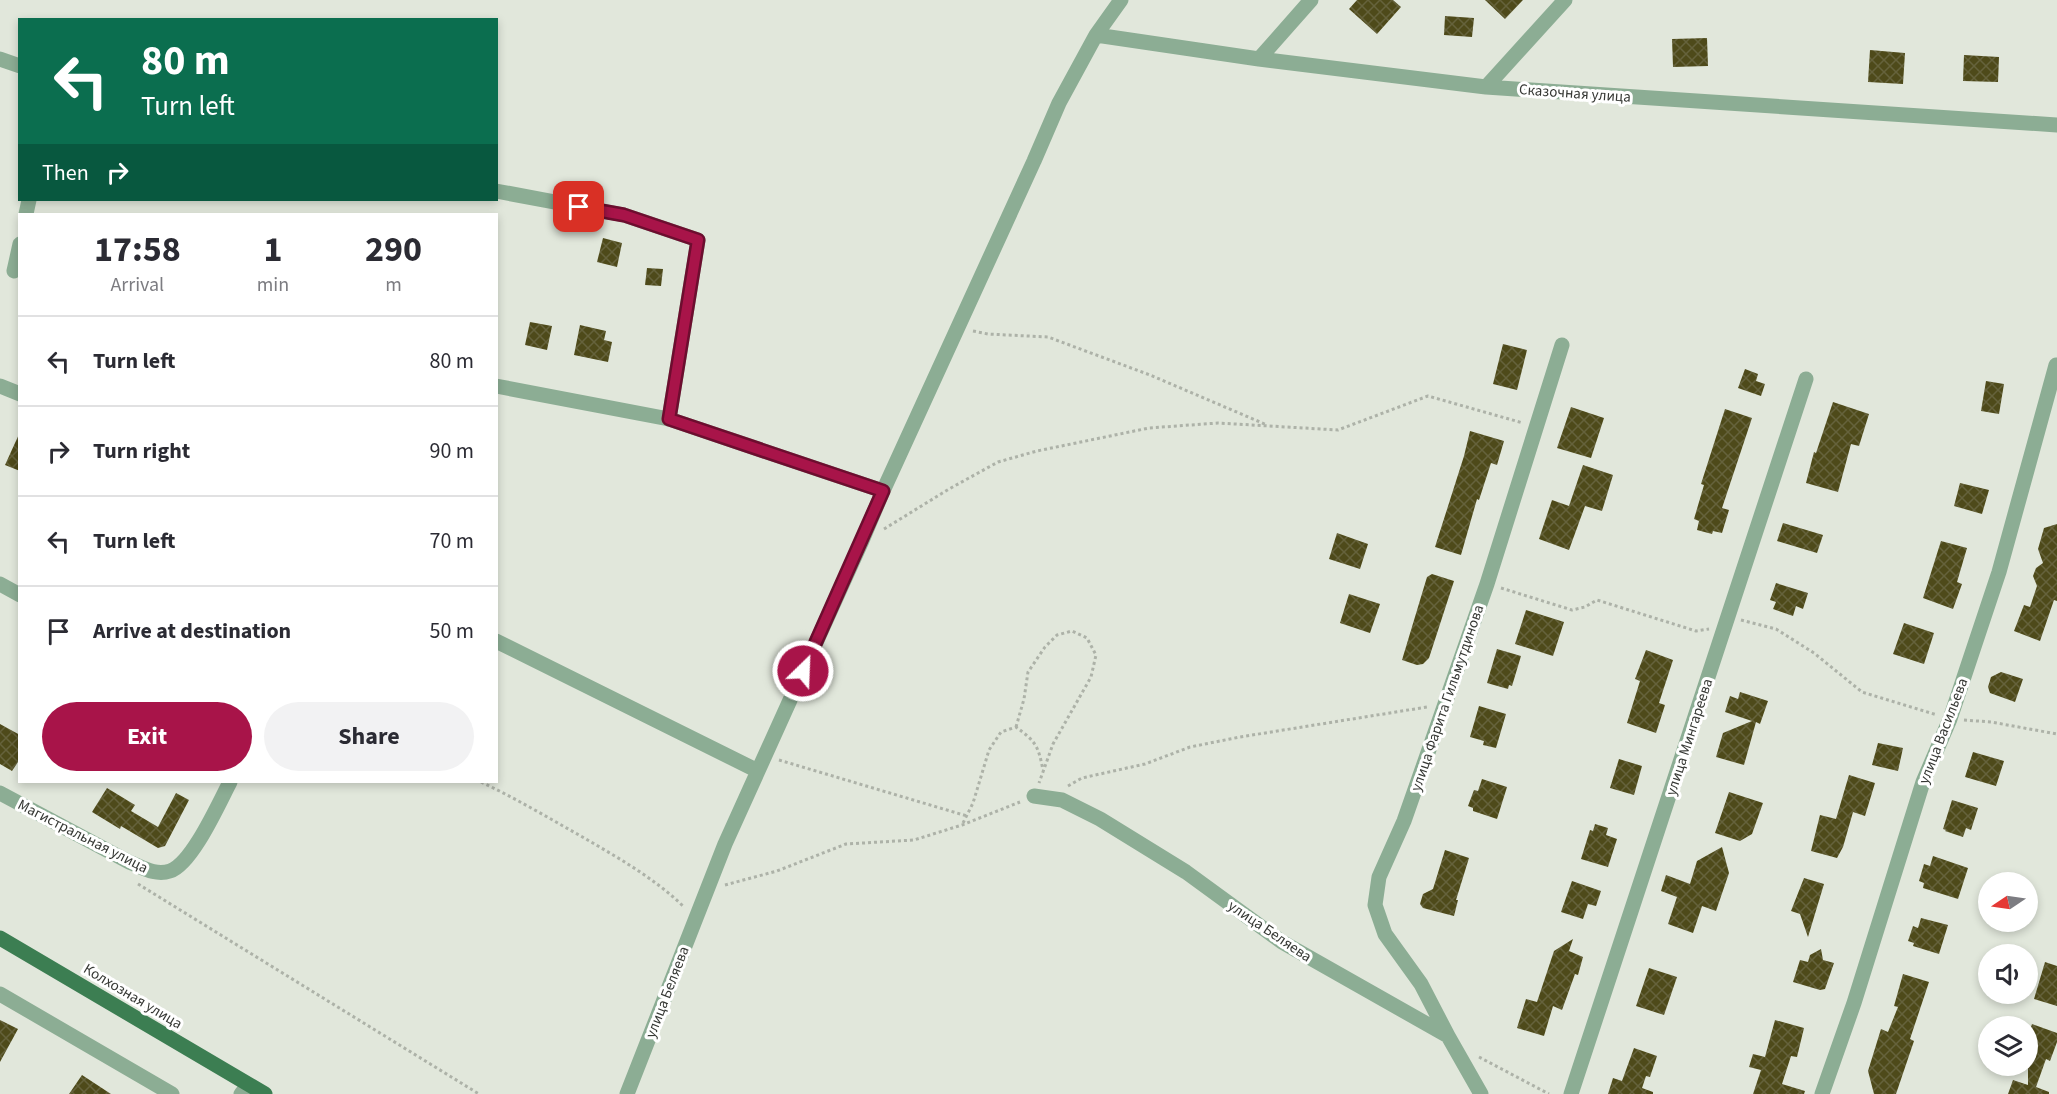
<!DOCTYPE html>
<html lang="en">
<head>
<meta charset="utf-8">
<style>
  :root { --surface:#fff; --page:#f2f2f3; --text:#2b2b33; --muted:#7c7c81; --line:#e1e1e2; --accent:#a81449 }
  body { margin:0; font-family:"Source Sans 3",sans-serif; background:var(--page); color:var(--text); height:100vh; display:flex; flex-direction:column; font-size:22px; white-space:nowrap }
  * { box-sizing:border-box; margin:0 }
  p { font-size:20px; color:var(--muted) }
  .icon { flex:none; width:33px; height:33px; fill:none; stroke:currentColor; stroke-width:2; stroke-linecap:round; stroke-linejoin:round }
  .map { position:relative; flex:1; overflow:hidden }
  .panel { position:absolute; left:18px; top:213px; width:480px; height:570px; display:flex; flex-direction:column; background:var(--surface); border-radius:0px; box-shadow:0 3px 9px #0003 }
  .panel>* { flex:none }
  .hud { position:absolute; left:18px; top:18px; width:480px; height:183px; border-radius:0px; box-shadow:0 3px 9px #0003; background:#0b6e4f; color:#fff; overflow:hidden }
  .needle { width:39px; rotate:257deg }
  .fabs { position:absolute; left:1978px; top:872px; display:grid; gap:12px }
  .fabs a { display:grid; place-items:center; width:60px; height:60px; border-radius:50%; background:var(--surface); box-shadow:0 3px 9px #0003; font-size:30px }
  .pin { position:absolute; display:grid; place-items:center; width:51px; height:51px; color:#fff; margin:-26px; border-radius:12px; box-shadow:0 3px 9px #0006 }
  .me { position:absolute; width:66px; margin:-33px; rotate:24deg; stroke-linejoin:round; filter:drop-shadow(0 0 4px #0008) }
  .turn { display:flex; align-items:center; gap:21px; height:126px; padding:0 24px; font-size:27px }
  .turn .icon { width:78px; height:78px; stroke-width:2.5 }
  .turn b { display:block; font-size:42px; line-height:51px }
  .then { display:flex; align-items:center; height:57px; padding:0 24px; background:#0003; gap:12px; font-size:22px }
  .eta { display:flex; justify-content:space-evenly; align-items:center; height:102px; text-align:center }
  .eta b { font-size:36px; font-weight:700; line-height:42px }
  .button { display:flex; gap:12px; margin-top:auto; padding:12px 24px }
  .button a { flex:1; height:69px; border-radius:36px; background:var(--accent); color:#fff; font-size:24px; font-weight:700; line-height:69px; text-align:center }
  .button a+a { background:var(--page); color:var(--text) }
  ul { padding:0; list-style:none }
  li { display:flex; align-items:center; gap:18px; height:90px; padding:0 24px; border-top:2px solid var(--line) }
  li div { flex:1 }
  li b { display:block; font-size:22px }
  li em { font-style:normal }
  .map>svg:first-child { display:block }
  .building { fill:url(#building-cross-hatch) }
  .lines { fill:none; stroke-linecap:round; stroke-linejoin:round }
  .path { stroke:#adb2a8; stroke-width:3; stroke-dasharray:3 3; stroke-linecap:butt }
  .minor { stroke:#8cad94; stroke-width:15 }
  .major { stroke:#3c7e52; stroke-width:15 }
  .route-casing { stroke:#6d0d2f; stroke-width:15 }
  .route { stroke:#a81449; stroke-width:10 }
  .labels { text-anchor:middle; stroke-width:6; stroke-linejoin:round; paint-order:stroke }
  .street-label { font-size:15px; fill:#353733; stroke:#fff }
</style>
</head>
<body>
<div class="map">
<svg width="2057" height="1094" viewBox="0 0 2057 1094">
  <defs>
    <pattern id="building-cross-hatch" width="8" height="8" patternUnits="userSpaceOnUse" patternTransform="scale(1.5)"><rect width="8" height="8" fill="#4e4a1a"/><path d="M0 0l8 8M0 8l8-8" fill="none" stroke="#65623c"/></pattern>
  </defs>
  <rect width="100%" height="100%" fill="#e1e7db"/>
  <path class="building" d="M1357,0H1393L1401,7L1377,34L1349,9Z
    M1485,0H1523L1505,19Z
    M1445,16L1474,18L1472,37L1444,35Z
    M1707,38L1708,66L1673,67L1672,39Z
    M1870,50L1905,53L1903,84L1868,82Z
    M1964,55L1999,57L1998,82L1963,81Z
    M603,238L622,243L617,267L597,262Z
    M647,268L663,269L661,286L645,285Z
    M530,322L552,326L547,350L525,345Z
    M580,325L606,331L604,340L612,342L608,362L574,355Z
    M1503,344L1527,350L1517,390L1493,384Z
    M1745,369L1758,374L1756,381L1765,384L1761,396L1738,388Z
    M1986,381L2004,384L1999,414L1981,411Z
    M1833,402L1869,414L1859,446L1851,444L1838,492L1806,483L1814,452L1816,453Z
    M1571,407L1604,418L1591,458L1557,448Z
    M1725,409L1752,418L1722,508L1729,510L1722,533L1713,531L1712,534L1697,530L1699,521L1694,519L1704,485L1701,484Z
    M1470,431L1504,441L1497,465L1491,463L1479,500L1477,499L1461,555L1435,547L1464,456Z
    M20,432V471L5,465Z
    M1583,465L1613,475L1602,511L1585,506L1569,550L1539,539L1552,500L1569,506Z
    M1960,483L1989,490L1982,514L1954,506Z
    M1783,523L1823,535L1817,553L1777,541Z
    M2057,524V601L2054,600L2040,641L2014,631L2024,605L2030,607L2037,586L2033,576L2036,568L2043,563L2038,549L2044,528Z
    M1337,533L1368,544L1360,569L1329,559Z
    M1941,541L1967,548L1957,582L1962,584L1953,609L1923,598Z
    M1432,574L1454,581L1429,658L1423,664L1417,665L1402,660L1427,577Z
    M1776,583L1808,593L1803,609L1796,606L1793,616L1773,609L1776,602L1770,600Z
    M1349,594L1380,604L1370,633L1340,623Z
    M1526,610L1564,622L1553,656L1515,644Z
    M1904,623L1934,633L1924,664L1893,654Z
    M1497,649L1521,656L1512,686L1509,685L1508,689L1487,683Z
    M1646,650L1673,660L1659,703L1665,705L1656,733L1627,723L1640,681L1635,679Z
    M2001,672L2023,679L2015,702L1990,693L1988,687L1991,677Z
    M1740,692L1768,701L1760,724L1756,722L1744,765L1716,757L1723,733L1752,721L1725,712L1730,696L1738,699Z
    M1479,706L1506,714L1496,748L1483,745L1484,741L1470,737Z
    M0,724L20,735V759L12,771L0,764Z
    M1878,743L1903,748L1898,771L1872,765Z
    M1973,752L2004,761L1996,786L1965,777Z
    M1619,759L1642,766L1634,795L1610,788Z
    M1849,775L1875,783L1865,816L1853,812L1843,847L1837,858L1811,851L1820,815L1836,819Z
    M1482,779L1507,787L1497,819L1473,811V808L1468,806L1474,790L1478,791Z
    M107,788L135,805L131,811L158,827L176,793L189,800L165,846L158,848L121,826L120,829L92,812Z
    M1729,792L1763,803L1752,834L1740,841L1715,833Z
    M1952,800L1978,808L1971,830L1966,828L1963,837L1945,831L1946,830L1943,829Z
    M1595,824L1608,828L1606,835L1617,839L1608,867L1581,859L1590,830L1593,831Z
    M1722,847L1729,873L1716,911L1702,906L1693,933L1668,924L1677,897L1661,891L1666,875L1690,884L1697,861Z
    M1445,850L1469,858L1456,900H1458L1454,916L1423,908L1420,904L1423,894L1433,889Z
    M1933,856L1968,868L1958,899L1923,888L1924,883L1919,881L1924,864L1930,866Z
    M1804,878L1824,884L1808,937L1800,914L1791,911Z
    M1572,881L1601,891L1596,906L1588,904L1583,919L1561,912Z
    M1921,918L1948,925L1939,954L1913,946L1914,943L1908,941L1913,926L1918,928Z
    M1573,939L1569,951L1583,957L1578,975L1575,974L1562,1010L1553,1006L1544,1036L1517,1028L1526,999L1537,1002L1554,951Z
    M1821,949L1823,960L1834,963L1825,989L1820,990L1793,982L1800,960L1808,962L1810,955Z
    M2045,962L2057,966V1006L2034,999Z
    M1649,968L1677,977L1664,1015L1636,1006Z
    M1903,974L1929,982L1910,1039L1914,1041L1896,1094H1874L1868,1071L1881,1029L1888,1032L1898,1007L1894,1006Z
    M0,1020L18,1029L0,1062Z
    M1775,1020L1804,1028L1797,1057L1791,1056L1782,1084L1805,1091L1804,1094H1753L1761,1070L1749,1067L1753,1054L1765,1057Z
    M2032,1024L2057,1033V1042L2050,1061L2046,1059L2036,1087L2049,1092V1094H2008L2013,1080L2028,1085V1036Z
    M1634,1048L1657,1056L1650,1077L1646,1076L1642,1088L1653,1092V1094H1608L1613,1078L1622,1081Z
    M82,1075L111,1094H69Z"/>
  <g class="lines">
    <path class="path" d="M973,331L988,334L1048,337L1150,375L1267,425
      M884,529L949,489L998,462L1037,451L1149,428L1218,423L1338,430L1428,396L1523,423
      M1501,588L1572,610L1585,607L1597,600L1696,631L1709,629
      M1741,620L1776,629L1814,653L1862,692L1937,715
      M1964,720L1991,722L2057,734
      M1016,727L1024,699L1028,672L1045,647L1057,635L1072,631L1087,638L1096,655L1091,677L1053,744L1039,783
      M779,760L967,816
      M481,782C515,798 547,817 579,835C615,856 653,877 683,906
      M1068,786L1082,778L1145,764L1190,747L1240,737L1427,707
      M963,823L973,803L989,750L1001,732L1016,727C1036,742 1038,745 1043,770
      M138,884L479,1094
      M725,885L777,871L846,844L914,840L962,825L1020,802
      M1479,1057L1549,1094"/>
    <path class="minor" d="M1096,35L1259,59L1486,87L2057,125
      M0,59L20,66
      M1259,59L1311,0
      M1486,87L1565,0
      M496,191L624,215L698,240L669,419
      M26,214L29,200
      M14,271L20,244
      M0,386L20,394
      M496,386L669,419L883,491
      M0,584L20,595
      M496,641L758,771
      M0,793L129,862C142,867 155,876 170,871C192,864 219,803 230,782
      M1034,796L1062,800L1100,819L1186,872L1282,942L1448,1036L1481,1094
      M0,994L172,1094
      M1448,1036L1421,984L1385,934L1375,905L1379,877L1404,821L1487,584L1562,345
      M241,1094L248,1085
      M627,1094L725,844L861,543L883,491L1034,161L1059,103L1096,35L1121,0
      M1571,1094L1806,379
      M1822,1094L1854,1003L1923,782L1950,719L1999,572L2056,365"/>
    <path class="major" d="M0,938L265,1094"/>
  </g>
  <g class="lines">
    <defs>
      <path id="route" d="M579,207L624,215L698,240L669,419L883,491L803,671"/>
    </defs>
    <use href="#route" class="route-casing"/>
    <use href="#route" class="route"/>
  </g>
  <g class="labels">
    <g class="street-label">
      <text transform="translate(1575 93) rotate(4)" y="5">Сказочная улица</text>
      <text transform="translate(1447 698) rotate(-71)" y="5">улица Фарита Гильмутдинова</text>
      <text transform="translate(1943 731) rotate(-69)" y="5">улица Васильева</text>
      <text transform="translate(1689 737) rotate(-72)" y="5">улица Мингареева</text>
      <text transform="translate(83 836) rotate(27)" y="5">Магистральная улица</text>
      <text transform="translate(1270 931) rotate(34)" y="5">улица Беляева</text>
      <text transform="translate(667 992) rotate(-69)" y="5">улица Беляева</text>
      <text transform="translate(133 996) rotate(31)" y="5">Колхозная улица</text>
    </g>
  </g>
</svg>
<div class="fabs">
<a><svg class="needle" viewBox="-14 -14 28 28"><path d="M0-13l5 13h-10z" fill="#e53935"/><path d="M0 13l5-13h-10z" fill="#7c7c81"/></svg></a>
<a><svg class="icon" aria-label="sound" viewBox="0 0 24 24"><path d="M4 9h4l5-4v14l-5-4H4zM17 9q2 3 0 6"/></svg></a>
<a><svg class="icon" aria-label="layers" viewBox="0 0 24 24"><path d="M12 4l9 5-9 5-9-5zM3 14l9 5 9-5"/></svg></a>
</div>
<div class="pin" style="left:579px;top:207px;background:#d93025"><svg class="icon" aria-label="arrive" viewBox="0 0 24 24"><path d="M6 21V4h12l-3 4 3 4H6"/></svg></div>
<svg class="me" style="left:803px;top:671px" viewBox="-20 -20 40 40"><circle r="17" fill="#a81449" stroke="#fff" stroke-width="3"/><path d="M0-11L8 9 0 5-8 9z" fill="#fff"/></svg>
<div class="hud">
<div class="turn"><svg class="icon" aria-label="left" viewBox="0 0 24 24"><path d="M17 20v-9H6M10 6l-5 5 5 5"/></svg><div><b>80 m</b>Turn left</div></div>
<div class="then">Then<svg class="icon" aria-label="right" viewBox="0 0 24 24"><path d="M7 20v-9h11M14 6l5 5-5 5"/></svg></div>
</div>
<section class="panel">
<div class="eta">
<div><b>17:58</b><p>Arrival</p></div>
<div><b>1</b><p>min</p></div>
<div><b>290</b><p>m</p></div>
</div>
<ul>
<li><svg class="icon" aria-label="left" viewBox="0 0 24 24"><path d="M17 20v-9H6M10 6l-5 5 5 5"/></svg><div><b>Turn left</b></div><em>80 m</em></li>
<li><svg class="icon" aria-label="right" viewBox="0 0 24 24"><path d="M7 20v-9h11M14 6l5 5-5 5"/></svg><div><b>Turn right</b></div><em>90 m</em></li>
<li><svg class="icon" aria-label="left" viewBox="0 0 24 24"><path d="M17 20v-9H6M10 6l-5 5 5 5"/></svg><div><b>Turn left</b></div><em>70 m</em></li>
<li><svg class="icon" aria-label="arrive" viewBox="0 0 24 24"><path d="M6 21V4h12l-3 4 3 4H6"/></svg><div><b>Arrive at destination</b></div><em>50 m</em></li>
</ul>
<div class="button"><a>Exit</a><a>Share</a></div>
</section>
</div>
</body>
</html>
